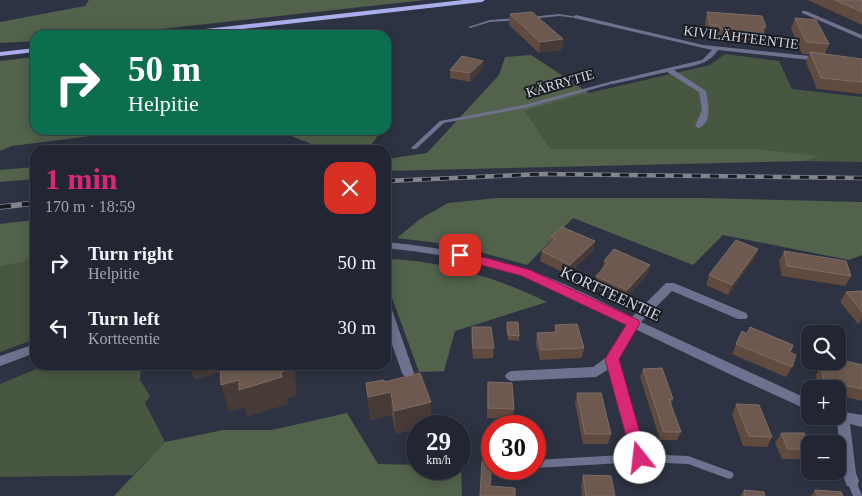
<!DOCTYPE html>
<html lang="en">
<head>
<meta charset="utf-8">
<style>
  :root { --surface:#222632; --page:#2e323e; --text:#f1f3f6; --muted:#a2a5ac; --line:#3f434d; --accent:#db2777 }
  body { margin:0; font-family:Georgia,serif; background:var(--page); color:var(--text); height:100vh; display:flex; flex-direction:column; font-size:19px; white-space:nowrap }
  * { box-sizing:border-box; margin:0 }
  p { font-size:16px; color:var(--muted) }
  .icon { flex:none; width:28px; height:28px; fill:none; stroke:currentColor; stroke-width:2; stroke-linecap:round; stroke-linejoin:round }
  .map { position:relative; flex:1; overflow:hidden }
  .panel { position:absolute; left:30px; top:145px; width:361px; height:225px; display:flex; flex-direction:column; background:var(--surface); border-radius:15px; box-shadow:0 2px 12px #0003,0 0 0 1px var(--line) }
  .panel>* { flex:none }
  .hud { position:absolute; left:30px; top:30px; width:361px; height:105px; border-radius:15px; box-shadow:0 2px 12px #0003,0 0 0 1px var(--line); background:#0b6e4f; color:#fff; overflow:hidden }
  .tools { position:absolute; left:801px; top:325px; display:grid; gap:10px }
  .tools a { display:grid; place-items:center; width:45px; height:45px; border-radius:10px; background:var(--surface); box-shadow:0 2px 12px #0003,0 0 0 1px var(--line); font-size:25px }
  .speed { position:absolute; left:406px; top:415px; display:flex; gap:10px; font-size:25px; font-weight:700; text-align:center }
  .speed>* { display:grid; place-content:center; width:65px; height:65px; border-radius:50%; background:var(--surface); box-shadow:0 2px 12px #0003,0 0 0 1px var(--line); line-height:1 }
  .speed small { font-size:12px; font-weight:400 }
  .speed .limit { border:8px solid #d22; background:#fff; color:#111 }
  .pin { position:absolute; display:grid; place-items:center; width:42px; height:42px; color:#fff; margin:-21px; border-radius:10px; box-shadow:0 2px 8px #0006 }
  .me { position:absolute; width:55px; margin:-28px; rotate:344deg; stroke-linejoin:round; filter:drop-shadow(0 0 4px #0008) }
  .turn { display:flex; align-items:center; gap:18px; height:105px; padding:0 15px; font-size:22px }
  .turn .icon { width:65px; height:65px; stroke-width:2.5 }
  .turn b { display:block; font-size:35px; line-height:42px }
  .round { display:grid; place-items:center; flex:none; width:52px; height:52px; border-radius:15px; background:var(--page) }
  .overview { display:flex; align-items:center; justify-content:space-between; height:85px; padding:0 15px }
  h1 { font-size:30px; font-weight:800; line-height:38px; color:var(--accent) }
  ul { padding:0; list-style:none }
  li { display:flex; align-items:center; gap:15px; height:65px; padding:0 15px }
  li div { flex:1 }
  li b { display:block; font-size:19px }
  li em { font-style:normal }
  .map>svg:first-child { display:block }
  .green { fill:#485741 }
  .forest { fill:#52624b }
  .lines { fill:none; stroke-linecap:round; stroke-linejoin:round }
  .lane { fill:#6f728f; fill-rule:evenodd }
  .street { fill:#6f728f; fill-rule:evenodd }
  .primary { fill:#aaafeb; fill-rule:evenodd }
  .rail-far1-casing { stroke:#818592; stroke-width:4.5 }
  .rail-casing { stroke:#818592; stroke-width:5.5 }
  .rail-far1 { stroke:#181b22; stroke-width:3; stroke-dasharray:9; stroke-linecap:butt }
  .rail { stroke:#181b22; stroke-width:4; stroke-dasharray:11; stroke-linecap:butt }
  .wall { fill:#614a3e }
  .shaded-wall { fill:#473b38 }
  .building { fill:#6d594f; stroke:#7d6d66 }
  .route { fill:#db2777; stroke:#8e194d }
  .labels { text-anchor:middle; stroke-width:4; stroke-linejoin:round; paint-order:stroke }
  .far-street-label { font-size:14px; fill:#d2d5df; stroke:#181b22 }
  .street-label { font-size:16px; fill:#d2d5df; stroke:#181b22 }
</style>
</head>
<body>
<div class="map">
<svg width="862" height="496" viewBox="0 0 862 496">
  <rect width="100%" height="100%" fill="#2d3342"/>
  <path class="green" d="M725,54L779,61L792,89L862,97V162L806,161L818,157L758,149H551L525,111L589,93L710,65Z
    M35,259V339L0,352V267Z
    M46,365L141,366L140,380L150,396L145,403L165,442L133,475L0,477V384Z"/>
  <path class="forest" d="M89,0H425L107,35H35V41L0,43V22L85,6Z
    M531,55L589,93L525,111L551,149H758L820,156L806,161L386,171V159L427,153L499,75L505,57Z
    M35,57V130H137L12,146L0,151V61Z
    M276,130H375L377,137L367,150H317L319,147Z
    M35,167V179L0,182V170Z
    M497,198H701L862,202V255L849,260L723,235L693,265L573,218L527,265L454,245L397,238L420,219L448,203Z
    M35,220V259L0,267V224Z
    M386,259C441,260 498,278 547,302L455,331L444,371L419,372L386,281Z
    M347,413L378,464L417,465L418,469H460L461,465L462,496H114L165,442L223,430H272Z"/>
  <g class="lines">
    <path class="lane" d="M559,14L578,17L576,18L559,16L530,19L528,18L530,17Z
      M519,18L521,19L520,20L490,22L470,28L468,27L490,20Z
      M613,81H615V83L525,108L444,123L416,149H412L411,148L440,121L524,105Z
      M640,454L688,456L732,472L734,475L732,478L729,479L688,464L640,462L535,468V460Z
      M852,477L855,478L862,496H853L847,481L849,478Z"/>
    <path class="street" d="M802,11H806L862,35V39L802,13Z
      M576,15L703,45L819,57L822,59L819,61L718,50C708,66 690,66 674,70L706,91C708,103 713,122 699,128L695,126L702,110L699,92L667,72L613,84L609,82L702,60L712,50L574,18V16Z
      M386,242C434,247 482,254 528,270C564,282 598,300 632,317L666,283H674L746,313L748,316L746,319H738L672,291L641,322L810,400V411L740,379L635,329L618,359L647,458L645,462L640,464L635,462L609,369L596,377L511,381L507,379L505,376L507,373L511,371L593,367L608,356L627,324C592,307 558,288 522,275C478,260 432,253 386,248Z
      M386,306L390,307L392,310L414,373L412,376L408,378L404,376L402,373L386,327Z
      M35,344V353L0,366V356Z
      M838,411L862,415V427L850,424L856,473L859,481L857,486L852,487L847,486L842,473L837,421L833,420L832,416H838Z"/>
    <path class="primary" d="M463,0H485L482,2L190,35H166L170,33Z
      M35,48V52L0,56V52Z"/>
    <defs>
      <path id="rail-far1" d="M386,181L543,174L862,178"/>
      <path id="rail" d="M0,207L35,203"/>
    </defs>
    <use href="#rail-far1" class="rail-far1-casing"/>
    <use href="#rail" class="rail-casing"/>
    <use href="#rail-far1" class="rail-far1"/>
    <use href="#rail" class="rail"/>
  </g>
  <path class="wall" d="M808,0H862V25Z
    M707,12L766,27L760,45L717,41L716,37L707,36L705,23Z
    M510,14L563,39L562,50L539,53L509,25Z
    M795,18L829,44L825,54L862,59V94L817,89L806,62L809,54H802L791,29Z
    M482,69L470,82L450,78V70Z
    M551,237L595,241L593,251L568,275L540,261L542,251L550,243Z
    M784,251L851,276L845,286L782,276L779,261Z
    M754,259L728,295L706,285L709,275Z
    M604,261L650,265L647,275L624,300L594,286L596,276L602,269Z
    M862,291V323L858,324L840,302L846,292Z
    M507,322L519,336V341L508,340L506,327Z
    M555,325L584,348L582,358L540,360L536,344L537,333H554Z
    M472,327L494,348L493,358L473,359L471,337Z
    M742,331L790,352L792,367L786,377L732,354Z
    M825,361H838L862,365V401L838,395V389H817L816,375L822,364L823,365Z
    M643,369L673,399L671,405L681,432L677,440H660L640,377Z
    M385,382L431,402V425L426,426H418V428L396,434L392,415L370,420L366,383Z
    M488,382L514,409L513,419L487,418V392Z
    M577,393L611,434L608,444H583L575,403Z
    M736,404L772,437L767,447L743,446L732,415Z
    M781,433L810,445V452L805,459H782L775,443Z
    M583,475L615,496H582L581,485Z
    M744,490L765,496H740Z
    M815,490L843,496H811Z"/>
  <path class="shaded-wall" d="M563,39L562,50L539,53L540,42Z
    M483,61L482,69L470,82V73Z
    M595,241L593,251L568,275L570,265Z
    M758,249L754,259L728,295L732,285Z
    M650,265L647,275L624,300L627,290Z
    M862,317V323L858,324Z
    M189,365H222L224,371L195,380Z
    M291,365H293L295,373L297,395L287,399L288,404L247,417L245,408L229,412L221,385L239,380L281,372Z
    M391,392L392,415L370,420L368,397Z
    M431,402V425L426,426H418V428L396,434L394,411Z"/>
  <path class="building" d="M835,0H862V12Z
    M532,12L563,39L540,42L510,14Z
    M707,12L762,16L766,27H761L764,34L720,29L719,26L710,25Z
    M795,18L816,20L829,44L806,42Z
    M810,52L862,59V82L821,78Z
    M462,56L483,61L470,73L450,70Z
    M562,227L595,241L570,265L542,251L555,239L551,237Z
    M736,240L758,249L732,285L709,275Z
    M614,249L650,265L627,290L596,276L608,263L604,261Z
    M784,251L846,261L851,276L787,266Z
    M862,291V312L846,292Z
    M507,322H518L519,336L508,335Z
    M577,324L584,348L541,350L537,333L557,332L555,325Z
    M472,327H491L494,348H473Z
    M750,327L793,345L790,352L796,355L792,367L736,344L742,331L747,334Z
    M838,359L862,365V389L823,380L822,364L829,366L828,361H838Z
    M220,365H291L292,368L281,372L282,377L239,390V380L221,385Z
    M662,368L673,399H669L681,432H664L643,369Z
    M420,373L431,402L394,411L391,392L368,397L366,383L384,380L385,382Z
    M488,382L512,383L514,409L488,408Z
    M577,393H601L611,434H585Z
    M736,404L759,405L772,437L749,436Z
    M781,433H804L810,445V449H788Z
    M482,461L492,462L490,486L515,488V496H480Z
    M583,475L611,476L615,496H586Z
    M744,490L764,492L765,496H745Z
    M815,490L841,492L843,496H818Z"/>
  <path class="route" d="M460,251L530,270L638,320L640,323L619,359L647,458L645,463L640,465L634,463L632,458L605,359L626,325L522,276L455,258L454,255Z"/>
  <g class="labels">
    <g class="far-street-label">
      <text transform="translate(741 37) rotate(7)" y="5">KIVILÄHTEENTIE</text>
      <text transform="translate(560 83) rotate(-16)" y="5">KÄRRYTIE</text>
    </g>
    <g class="street-label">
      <text transform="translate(611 293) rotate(25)" y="6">KORTTEENTIE</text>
    </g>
  </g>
</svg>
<div class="tools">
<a><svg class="icon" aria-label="search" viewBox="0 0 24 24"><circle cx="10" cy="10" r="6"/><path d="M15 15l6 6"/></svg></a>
<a>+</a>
<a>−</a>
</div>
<div class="speed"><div>29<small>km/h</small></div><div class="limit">30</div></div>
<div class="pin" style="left:460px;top:255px;background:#d93025"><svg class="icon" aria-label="arrive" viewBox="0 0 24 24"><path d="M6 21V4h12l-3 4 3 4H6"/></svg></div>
<svg class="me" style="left:640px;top:458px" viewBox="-20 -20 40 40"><circle r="19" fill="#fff"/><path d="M0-13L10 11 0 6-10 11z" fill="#db2777"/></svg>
<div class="hud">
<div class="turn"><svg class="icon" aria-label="right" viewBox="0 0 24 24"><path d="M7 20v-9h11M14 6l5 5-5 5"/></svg><div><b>50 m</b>Helpitie</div></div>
</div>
<section class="panel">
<div class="overview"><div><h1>1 min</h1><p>170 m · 18:59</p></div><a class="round" style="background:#d93025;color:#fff"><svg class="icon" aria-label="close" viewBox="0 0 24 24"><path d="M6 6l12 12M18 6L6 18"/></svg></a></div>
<ul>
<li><svg class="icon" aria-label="right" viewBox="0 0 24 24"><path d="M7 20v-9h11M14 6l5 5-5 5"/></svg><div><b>Turn right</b><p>Helpitie</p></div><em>50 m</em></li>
<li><svg class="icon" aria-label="left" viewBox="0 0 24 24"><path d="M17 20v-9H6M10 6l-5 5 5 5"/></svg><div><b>Turn left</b><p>Kortteentie</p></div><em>30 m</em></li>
</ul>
</section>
</div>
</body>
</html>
